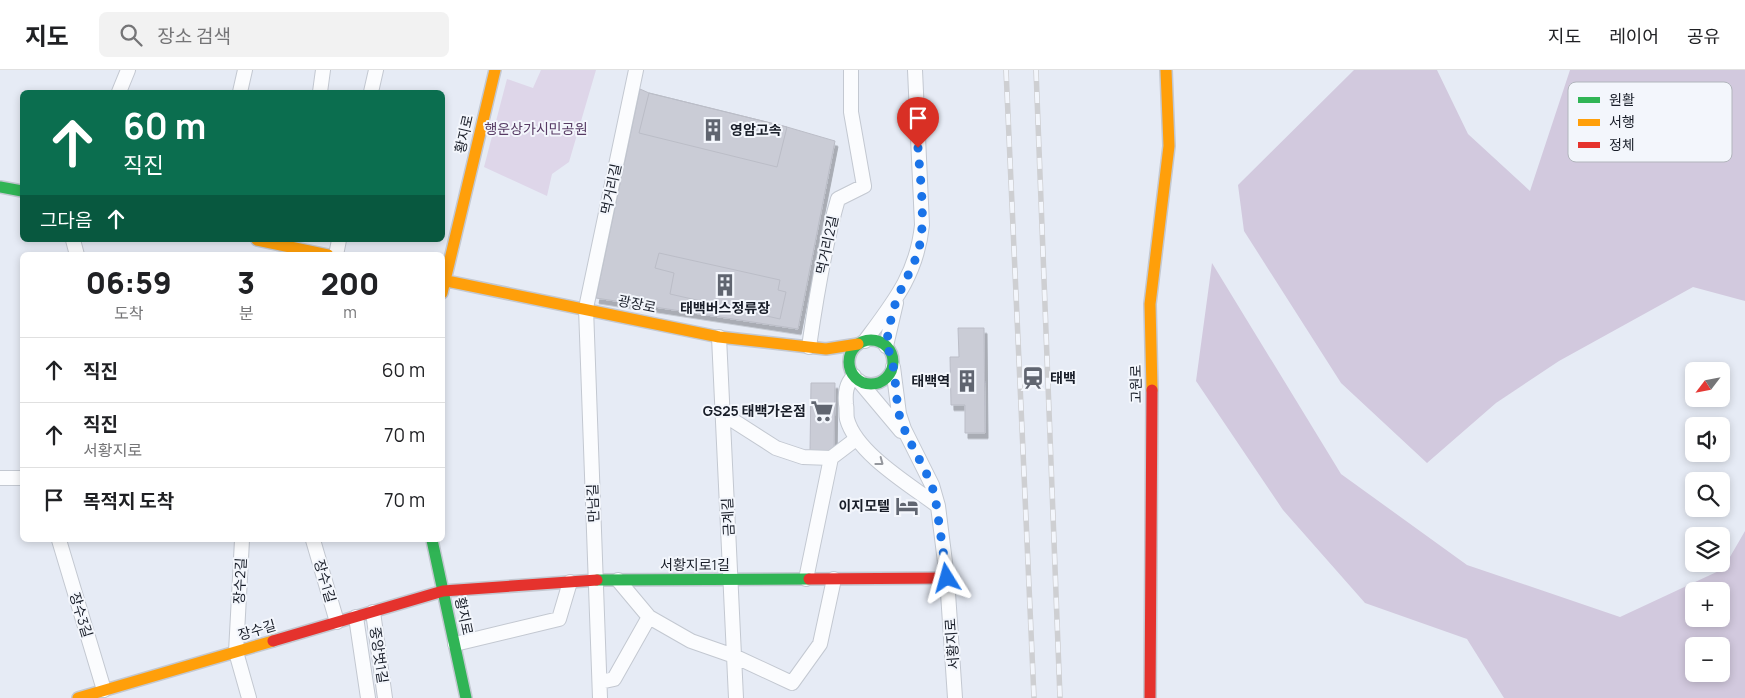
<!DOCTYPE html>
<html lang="ko">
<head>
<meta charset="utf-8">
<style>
  :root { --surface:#fff; --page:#f2f2f2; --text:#202124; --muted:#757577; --line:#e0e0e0 }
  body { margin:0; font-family:Manrope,"Noto Sans KR",sans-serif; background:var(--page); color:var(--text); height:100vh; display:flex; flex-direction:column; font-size:19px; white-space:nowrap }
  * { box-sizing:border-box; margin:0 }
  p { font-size:16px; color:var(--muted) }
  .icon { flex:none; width:28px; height:28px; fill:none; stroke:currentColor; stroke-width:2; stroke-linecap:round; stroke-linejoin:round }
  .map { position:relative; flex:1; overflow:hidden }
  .side { position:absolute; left:20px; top:182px; width:425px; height:290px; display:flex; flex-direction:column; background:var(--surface); border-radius:8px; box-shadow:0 2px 8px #0003 }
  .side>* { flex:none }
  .top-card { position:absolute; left:20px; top:20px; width:425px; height:152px; border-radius:8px; box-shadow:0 2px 8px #0003; background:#0b6e4f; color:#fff; overflow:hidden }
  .needle { width:32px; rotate:238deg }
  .tools { position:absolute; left:1685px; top:292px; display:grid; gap:10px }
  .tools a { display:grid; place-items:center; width:45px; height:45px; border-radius:8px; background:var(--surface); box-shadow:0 2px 8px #0003; font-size:25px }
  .pin { position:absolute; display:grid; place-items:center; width:42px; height:42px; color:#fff; margin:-51px -21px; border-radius:50% 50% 50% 0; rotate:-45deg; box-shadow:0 0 5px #0007 }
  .pin .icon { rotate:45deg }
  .me { position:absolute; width:55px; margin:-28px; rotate:352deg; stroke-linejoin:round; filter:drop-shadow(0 0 4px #0008) }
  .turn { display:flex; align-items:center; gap:18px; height:105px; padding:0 20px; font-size:22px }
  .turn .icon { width:65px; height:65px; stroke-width:2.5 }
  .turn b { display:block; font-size:35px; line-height:42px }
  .then { display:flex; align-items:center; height:48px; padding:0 20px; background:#0003; gap:10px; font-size:19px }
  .eta { display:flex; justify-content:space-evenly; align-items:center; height:85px; text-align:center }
  .eta b { font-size:30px; font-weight:800; line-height:35px }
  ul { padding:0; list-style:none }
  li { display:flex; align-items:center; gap:15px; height:65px; padding:0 20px; border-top:1px solid var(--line) }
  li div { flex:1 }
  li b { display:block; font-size:19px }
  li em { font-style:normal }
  header { display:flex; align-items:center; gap:30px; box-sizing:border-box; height:70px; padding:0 25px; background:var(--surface); border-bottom:1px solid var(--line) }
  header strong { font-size:24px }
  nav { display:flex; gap:28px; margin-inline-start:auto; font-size:18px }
  .search { width:350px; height:45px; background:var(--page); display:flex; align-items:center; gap:12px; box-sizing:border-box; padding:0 18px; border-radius:8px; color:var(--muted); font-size:19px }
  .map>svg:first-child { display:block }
  .green { fill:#ded6e9 }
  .forest { fill:#d2c9de; fill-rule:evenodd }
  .building { fill:#caccd6; stroke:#bbbdc7; filter:url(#shadow) }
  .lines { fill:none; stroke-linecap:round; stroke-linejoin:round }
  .street-casing { stroke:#c3c8d1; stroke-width:16 }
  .fast-casing { stroke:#c3c8d1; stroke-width:14 }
  .slow-casing { stroke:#c3c8d1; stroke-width:14 }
  .jam-casing { stroke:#c3c8d1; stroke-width:14 }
  .street { stroke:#fbfcfe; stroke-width:14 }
  .fast { stroke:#30b455; stroke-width:11 }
  .slow { stroke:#ff9f0a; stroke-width:11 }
  .jam { stroke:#e5322d; stroke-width:11 }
  .rail-casing { stroke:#cecfd2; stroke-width:5.5 }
  .rail { stroke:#f3f6fc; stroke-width:4; stroke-dasharray:11; stroke-linecap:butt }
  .oneway { stroke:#95989e }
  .route { stroke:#1a73e8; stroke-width:9; stroke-dasharray:0 16.2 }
  .labels { text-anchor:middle; stroke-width:4; stroke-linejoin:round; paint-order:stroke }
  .park-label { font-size:14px; fill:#573b64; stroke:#f3f6fc }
  .poi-label { font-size:14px; font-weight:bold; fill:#181d28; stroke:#f3f6fc; text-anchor:end }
  .street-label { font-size:14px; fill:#181d28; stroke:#f3f6fc }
  .key { fill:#f3f6fc; stroke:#b1b5bc; stroke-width:1 }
  .key-label { font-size:14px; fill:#181d28 }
</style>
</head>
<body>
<header>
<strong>지도</strong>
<div class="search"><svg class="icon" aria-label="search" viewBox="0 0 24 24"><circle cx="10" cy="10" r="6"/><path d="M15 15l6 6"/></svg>장소 검색</div>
<nav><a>지도</a><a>레이어</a><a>공유</a></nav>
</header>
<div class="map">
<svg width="1745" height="628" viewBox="0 0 1745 628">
  <defs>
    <filter id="shadow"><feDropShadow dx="3" dy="5.5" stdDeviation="0" flood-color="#0004"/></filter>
  </defs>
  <rect width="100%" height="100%" fill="#e6ebf5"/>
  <path class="green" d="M541,0H596L569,92L552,104L547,126L484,97L507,9L533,18Z"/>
  <path class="forest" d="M1354,0H1437L1468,64L1530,121L1570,0H1745V231L1693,217L1559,291L1496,333L1427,393L1341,313L1244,161L1238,115Z
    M1212,193L1341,404L1467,495L1620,547L1723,499L1745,461V628H1504L1467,569L1365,533L1283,440L1196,311ZM1694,521H1721V549H1694ZM1694,576H1721V604H1694Z"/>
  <path class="building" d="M640,19L649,23L787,57L835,71L798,259L596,228Z
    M649,23L787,57L777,97L639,63Z
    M659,183L780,210L778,220L786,222L780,249L670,224L674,203L655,198Z
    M958,258H984L985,363H965V335H951L950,287H959Z
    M811,313H835L834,381H810Z"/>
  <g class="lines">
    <defs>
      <path id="street" d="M119,22L128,0
        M240,22L245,0
        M320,22L323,0
        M371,22L376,0
        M73,170L77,185
        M336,185L339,170
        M719,267L736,628
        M865,271C894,232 917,204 922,155L915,0
        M886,276L896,233
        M809,277C816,228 824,177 838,129L864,116L851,42V0
        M893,297L899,344L904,359L932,415L938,436L947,508L955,628
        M854,306C846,314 845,323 846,334C847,339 846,345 847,349C856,383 910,415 938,436
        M859,311L901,361
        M723,344L776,378L803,387L831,388L856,369
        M0,408H22
        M59,470L104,620
        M242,470L236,582L249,628
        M313,470L337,552
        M806,509L831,388
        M618,510L649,547L691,571L734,586L792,613L820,574L834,509
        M373,542L385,628
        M356,547L368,628
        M455,574L559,549L570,512
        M600,612L614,609L649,547
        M600,628L586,238L636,0"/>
      <path id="fast" d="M0,117L22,121
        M849 292a22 22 0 1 1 44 0a22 22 0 1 1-44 0Z
        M432,470L466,628
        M597,510L809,509"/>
      <path id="slow" d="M257,170L328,185
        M442,210L719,267L826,279L858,274
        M442,223L495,0
        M1152,320L1150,234L1169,76L1166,0
        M78,628L273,571"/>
      <path id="jam" d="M809,509L947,508
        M273,571L443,521L597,510
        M1150,628L1152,320"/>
    </defs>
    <use href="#street" class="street-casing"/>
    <use href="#fast" class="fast-casing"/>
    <use href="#slow" class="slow-casing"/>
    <use href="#jam" class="jam-casing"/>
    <use href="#street" class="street"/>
    <use href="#fast" class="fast"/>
    <use href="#slow" class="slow"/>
    <use href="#jam" class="jam"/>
    <defs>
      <path id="rail" d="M1006,0L1034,628
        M1036,0L1060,628"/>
    </defs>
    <use href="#rail" class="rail-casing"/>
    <use href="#rail" class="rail"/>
  </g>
  <defs><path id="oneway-chevron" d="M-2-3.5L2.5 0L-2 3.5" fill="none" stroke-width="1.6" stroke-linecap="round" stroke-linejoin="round" transform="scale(1.25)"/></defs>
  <use class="oneway" href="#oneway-chevron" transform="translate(880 392) rotate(37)"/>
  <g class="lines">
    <path class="route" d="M918,78C920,107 926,150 919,178C915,194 906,208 899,224C892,240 889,258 886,276C896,289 895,325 899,344C907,373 927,397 935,426L947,508"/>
  </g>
  <defs>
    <symbol id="building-bare" viewBox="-9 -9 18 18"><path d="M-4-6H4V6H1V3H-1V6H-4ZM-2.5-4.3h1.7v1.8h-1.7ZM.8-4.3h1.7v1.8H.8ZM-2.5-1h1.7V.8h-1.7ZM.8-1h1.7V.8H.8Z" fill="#606570" stroke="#f3f6fc" stroke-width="2.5" paint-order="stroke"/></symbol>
    <symbol id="station-bare" viewBox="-9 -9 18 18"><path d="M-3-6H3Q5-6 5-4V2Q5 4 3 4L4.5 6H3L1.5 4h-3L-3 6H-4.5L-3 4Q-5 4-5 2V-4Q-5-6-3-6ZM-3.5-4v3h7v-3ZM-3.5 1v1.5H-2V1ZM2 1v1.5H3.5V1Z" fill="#606570" stroke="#f3f6fc" stroke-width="2.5" paint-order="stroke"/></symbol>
    <symbol id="supermarket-bare" viewBox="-9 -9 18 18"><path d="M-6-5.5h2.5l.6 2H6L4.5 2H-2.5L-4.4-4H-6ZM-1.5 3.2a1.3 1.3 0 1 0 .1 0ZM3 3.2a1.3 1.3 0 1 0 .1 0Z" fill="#606570" stroke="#f3f6fc" stroke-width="2.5" paint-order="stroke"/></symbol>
    <symbol id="hotel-bare" viewBox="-9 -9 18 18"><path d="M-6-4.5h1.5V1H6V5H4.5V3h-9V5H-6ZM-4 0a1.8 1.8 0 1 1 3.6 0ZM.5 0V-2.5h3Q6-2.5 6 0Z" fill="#606570" stroke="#f3f6fc" stroke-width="2.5" paint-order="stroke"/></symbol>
  </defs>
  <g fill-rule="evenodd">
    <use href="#building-bare" x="697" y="44" width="32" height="32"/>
    <use href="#building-bare" x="709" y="199" width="32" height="32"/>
    <use href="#station-bare" x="1017" y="292" width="32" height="32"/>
    <use href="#building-bare" x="951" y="295" width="32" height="32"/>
    <use href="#supermarket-bare" x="806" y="325" width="32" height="32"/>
    <use href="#hotel-bare" x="891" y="420" width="32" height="32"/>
  </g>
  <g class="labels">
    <g class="park-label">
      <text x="536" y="64">행운상가시민공원</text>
    </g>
    <g class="poi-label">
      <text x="730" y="65" text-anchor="start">영암고속</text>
      <text x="725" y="243" text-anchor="middle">태백버스정류장</text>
      <text x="1050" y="313" text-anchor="start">태백</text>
      <text x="950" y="316">태백역</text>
      <text x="806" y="346">GS25 태백가온점</text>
      <text x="890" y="441">이지모텔</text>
    </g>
    <g class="street-label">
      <text transform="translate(464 64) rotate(-77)" y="5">황지로</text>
      <text transform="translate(611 119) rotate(-78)" y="5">먹거리길</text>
      <text transform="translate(827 175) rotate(-78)" y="5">먹거리2길</text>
      <text transform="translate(637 234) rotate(12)" y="5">광장로</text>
      <text transform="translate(1136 314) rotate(-91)" y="5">고원로</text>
      <text transform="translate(593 433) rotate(-92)" y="5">만남길</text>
      <text transform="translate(728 447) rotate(-93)" y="5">금계길</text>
      <text x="695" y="500">서황지로1길</text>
      <text transform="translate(240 511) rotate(-87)" y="5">장수2길</text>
      <text transform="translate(325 511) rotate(74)" y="5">장수1길</text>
      <text transform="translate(81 545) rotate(73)" y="5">장수3길</text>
      <text transform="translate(464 546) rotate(78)" y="5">황지로</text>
      <text transform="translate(257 560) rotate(-16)" y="5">장수길</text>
      <text transform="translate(952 574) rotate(-94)" y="5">서황지로</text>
      <text transform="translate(379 585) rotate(82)" y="5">중앙벗1길</text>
    </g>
  </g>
  <rect x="1568" y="12" width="164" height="80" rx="8" class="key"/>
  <rect x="1578" y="27" width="22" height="6" fill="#30b455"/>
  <rect x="1578" y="49" width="22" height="7" fill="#ff9f0a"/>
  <rect x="1578" y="72" width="22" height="6" fill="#e5322d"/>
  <g class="key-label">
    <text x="1609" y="35">원활</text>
    <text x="1609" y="57">서행</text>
    <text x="1609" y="80">정체</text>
  </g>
</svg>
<div class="tools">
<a><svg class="needle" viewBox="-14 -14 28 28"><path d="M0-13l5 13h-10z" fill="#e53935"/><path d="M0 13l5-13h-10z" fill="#757577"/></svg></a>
<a><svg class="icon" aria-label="sound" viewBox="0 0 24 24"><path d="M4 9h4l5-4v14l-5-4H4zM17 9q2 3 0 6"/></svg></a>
<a><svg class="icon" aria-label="search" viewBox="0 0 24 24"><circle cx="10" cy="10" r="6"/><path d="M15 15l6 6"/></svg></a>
<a><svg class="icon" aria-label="layers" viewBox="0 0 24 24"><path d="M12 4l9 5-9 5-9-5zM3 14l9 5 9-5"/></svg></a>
<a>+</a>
<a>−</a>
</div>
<div class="pin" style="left:918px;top:78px;background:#d93025"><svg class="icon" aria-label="arrive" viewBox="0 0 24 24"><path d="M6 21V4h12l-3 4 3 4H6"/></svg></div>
<svg class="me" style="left:947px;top:508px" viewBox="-20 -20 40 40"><path d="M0-17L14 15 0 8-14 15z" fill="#1a73e8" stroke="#fff" stroke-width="4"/></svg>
<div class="top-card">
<div class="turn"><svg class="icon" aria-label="ahead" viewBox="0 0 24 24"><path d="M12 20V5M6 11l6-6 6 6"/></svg><div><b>60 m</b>직진</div></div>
<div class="then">그다음<svg class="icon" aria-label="ahead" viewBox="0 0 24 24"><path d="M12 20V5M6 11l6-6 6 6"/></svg></div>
</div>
<section class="side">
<div class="eta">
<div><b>06:59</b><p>도착</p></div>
<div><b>3</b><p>분</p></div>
<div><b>200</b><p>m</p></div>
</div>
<ul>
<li><svg class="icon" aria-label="ahead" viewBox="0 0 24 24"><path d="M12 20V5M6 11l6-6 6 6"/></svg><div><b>직진</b></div><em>60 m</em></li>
<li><svg class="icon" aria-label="ahead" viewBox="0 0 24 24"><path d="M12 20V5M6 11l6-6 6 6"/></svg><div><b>직진</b><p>서황지로</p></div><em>70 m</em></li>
<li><svg class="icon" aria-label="arrive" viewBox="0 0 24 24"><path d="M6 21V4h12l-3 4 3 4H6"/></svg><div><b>목적지 도착</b></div><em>70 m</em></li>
</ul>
</section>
</div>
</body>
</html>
